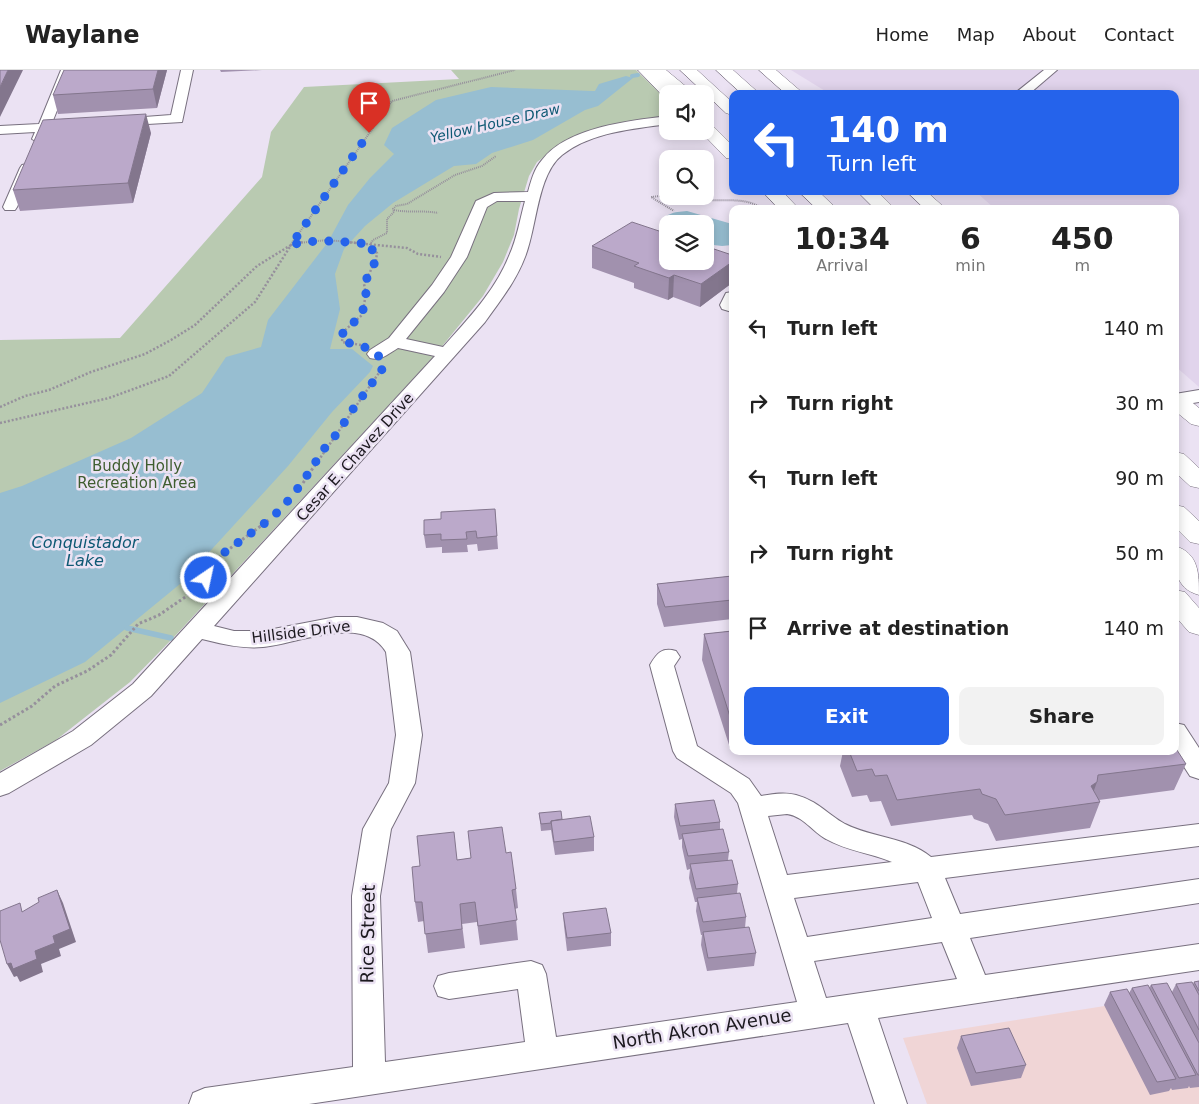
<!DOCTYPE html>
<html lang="en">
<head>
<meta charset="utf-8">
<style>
  :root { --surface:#fff; --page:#f2f2f2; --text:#222; --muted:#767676; --line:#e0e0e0; --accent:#2563eb }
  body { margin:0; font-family:"DejaVu Sans",sans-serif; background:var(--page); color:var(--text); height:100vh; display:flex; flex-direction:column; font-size:19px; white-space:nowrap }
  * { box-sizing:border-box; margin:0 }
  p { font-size:16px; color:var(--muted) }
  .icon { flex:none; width:28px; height:28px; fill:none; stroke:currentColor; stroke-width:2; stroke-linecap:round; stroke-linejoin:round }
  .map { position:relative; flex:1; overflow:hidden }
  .details { position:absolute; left:729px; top:135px; width:450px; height:550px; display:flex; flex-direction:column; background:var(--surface); border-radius:10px; box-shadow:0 2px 12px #0003 }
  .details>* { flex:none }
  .top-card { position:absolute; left:729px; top:20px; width:450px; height:105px; border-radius:10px; box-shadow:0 2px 12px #0003; background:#2563eb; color:#fff; overflow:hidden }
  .tools { position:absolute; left:659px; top:15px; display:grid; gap:10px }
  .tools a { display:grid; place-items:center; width:55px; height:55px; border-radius:10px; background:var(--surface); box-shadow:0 2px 12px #0003; font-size:25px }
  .pin { position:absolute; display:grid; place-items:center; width:42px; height:42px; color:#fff; margin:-51px -21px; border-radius:50% 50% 50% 0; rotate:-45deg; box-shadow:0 0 5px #0007 }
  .pin .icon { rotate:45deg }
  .me { position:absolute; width:55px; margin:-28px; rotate:34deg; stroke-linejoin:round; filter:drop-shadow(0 0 4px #0008) }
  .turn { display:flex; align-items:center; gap:18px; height:105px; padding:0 15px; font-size:22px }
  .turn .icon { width:65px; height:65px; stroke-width:2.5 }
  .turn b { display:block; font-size:35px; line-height:42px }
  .eta { display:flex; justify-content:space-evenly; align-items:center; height:85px; text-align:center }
  .eta b { font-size:30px; font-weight:800; line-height:35px }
  .button { display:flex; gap:10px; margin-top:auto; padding:10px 15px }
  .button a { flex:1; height:58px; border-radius:10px; background:var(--accent); color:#fff; font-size:20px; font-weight:800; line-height:58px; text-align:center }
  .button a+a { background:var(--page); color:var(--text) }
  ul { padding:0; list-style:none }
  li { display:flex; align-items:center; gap:15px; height:75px; padding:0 15px }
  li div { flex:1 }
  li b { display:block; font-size:19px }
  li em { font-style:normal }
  header { display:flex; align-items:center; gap:30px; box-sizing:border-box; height:70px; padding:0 25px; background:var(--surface); border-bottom:1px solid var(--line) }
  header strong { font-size:24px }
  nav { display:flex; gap:28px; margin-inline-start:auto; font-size:18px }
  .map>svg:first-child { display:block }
  .commercial { fill:#f0d5d6 }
  .built { fill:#e1d4ec }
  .green { fill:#b9cab1 }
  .water { fill:#97bed1 }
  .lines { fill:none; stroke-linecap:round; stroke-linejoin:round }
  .stream-far1 { stroke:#97bed1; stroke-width:4 }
  .stream { stroke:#97bed1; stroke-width:5.5 }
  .minor-casing { stroke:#78707f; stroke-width:2 }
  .major-casing { stroke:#78707f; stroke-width:1 }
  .highway-casing { stroke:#78707f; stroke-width:1 }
  .path-far2 { stroke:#96909c; stroke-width:2; stroke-dasharray:1 1; stroke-linecap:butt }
  .path-far1 { stroke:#96909c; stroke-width:2.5; stroke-dasharray:2 2; stroke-linecap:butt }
  .path { stroke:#96909c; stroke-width:3; stroke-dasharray:2.5 2.5; stroke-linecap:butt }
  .minor { fill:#fff; fill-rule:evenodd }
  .major { fill:#fff; fill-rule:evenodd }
  .highway { fill:#fff; fill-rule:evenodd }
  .wall { fill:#a191ae }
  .shaded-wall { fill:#83768d }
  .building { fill:#bba9ca; stroke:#83768d }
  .route { stroke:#2563eb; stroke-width:9; stroke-dasharray:0 16.2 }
  .labels { text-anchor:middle; stroke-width:5; stroke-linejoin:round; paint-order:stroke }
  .far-water-label { font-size:14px; font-style:italic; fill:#0e5974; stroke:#ebe2f3 }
  .street-label { font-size:15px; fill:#1c191f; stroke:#ebe2f3 }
  .park-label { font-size:15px; fill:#3f5d2f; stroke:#ebe2f3 }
  .water-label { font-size:16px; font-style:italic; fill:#0e5974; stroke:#ebe2f3 }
  .near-street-label { font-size:18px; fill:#1c191f; stroke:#ebe2f3 }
</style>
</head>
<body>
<header>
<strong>Waylane</strong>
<nav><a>Home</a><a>Map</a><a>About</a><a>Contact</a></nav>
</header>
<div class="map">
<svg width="1199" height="1034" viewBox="0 0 1199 1034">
  <rect width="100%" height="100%" fill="#ebe2f3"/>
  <path class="commercial" d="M1199,921V1034H927L903,968Z"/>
  <path class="built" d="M791,0H1199V317L1175,296V139H995L975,121H1175V24H830Z"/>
  <path class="green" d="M451,0H636L667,30V46L604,57L566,71L537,92L529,106L519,139L514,165L503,192L483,226L435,285L176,565L130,612L56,670L0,701V270L120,268L262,107L271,62L304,17L459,9Z"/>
  <path class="water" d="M626,6L633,8L598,36L585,40L533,70L492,83L476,94L454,96L393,133L365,156L344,179L335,204L340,239L330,279H352L373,296L370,302L332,342L288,396L180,514L85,592L0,633V423L22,416L131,368L202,323L226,287L261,277L268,250L328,172L348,135L370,108L394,84L384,75L392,58L436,30L491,17L592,21H595L599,14Z
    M687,141L732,154V175L722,176L705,174V154H668L667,163L660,157C663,143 674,142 687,141Z"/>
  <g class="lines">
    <path class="stream-far1" d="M632,6L638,5"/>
    <path class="stream" d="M127,558L171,568"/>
    <defs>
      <path id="minor" d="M61,0H73L52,53H74L76,56L74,59L49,61L44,72L39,73L32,69L35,62L0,64V56L39,54Z
        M181,0H193L182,52L113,56L111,53L113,50L118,49L171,45Z
        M1044,0H1057L1029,24H1014Z
        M668,46V54C633,59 591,62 562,85C537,105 537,157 525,187C516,211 500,231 485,252L214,556L234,561H263L336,547H357L383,553L397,561L410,582L422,665L415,713L391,759L380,826L385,992L525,972L518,919L449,929L438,926L434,916L438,906L449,903L531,891L542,895L546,904L556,967L797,932L738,733L731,723L677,688L673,681L650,595C657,583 662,577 676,581L680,587L674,596L697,676L749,709L761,726C773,724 784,722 796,725C818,731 827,744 845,754C872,768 907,767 931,787L1199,754V776L945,808L960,844L1199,809V833L970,868L985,905L1199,874V900L878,948L907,1034H875L848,953L309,1034H189L193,1023L205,1018L353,997L352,826L363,759L389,713L396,665L386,582C363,543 298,574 263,577C242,579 222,574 202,569L151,626L91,675L9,723L0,726V703L73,661L133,614L435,286L398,278C388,284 381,291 370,288L367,284L370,280L389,268L432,215L451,187L476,131L494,123L528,122C531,111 534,99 542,90C567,57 629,51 668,46ZM497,131H525C520,149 517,169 509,186C495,221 468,249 443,277L406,269L444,222L467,187L487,137ZM787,744C803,746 813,762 826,769C847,781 871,783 892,792L787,805L768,746ZM918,812L932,848L807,867L794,828ZM942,872L957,909L826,928L814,891Z
        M27,94L32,95L34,98L17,137L15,140H5L3,137L20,98L22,95Z
        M732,222V242L722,239L720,235L726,223Z
        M1199,320V332L1175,336V324Z
        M1175,653L1184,655L1199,678V709L1190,706L1174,681Z"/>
      <path id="major" d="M638,0H655L678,24H668V28L664,27Z
        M759,0H776L804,24H786Z
        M705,52L711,54L732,75V89L726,88L700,61H705Z
        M762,121H782L799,139H779Z
        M906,121H926L946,139H925Z
        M1175,323L1183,325L1199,338V356L1191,354L1175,341Z
        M1175,520L1185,522L1199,538V565L1189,562L1175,546Z"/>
      <path id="highway" d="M649,0H666L695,24H677Z
        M680,0H697L732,32V45L726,43Z
        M716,0H733L760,24H742Z
        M798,121H818L837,139H817Z
        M857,121H877L895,139H875Z
        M1175,382L1184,384L1199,398V418L1190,416L1175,402Z
        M1175,435L1184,437L1199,451V474L1190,472L1175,457Z
        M1175,476C1199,483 1199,504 1199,525C1174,518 1175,498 1175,476Z"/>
    </defs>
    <use href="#minor" class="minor-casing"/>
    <use href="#major" class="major-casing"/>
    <use href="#highway" class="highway-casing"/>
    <path class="path-far2" d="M668,125L651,127L674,141
      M689,126C714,136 741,123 763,139
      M394,140C409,143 423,140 438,143
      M292,173L392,31L515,0
      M298,173L327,170L359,173
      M371,173L373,170L387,163V149L394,142L393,139L396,136L407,134L455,105L482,96L496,86"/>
    <path class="path-far1" d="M346,172L407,178L418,184L441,187
      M361,275L342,272L343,262L362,245L366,224L364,214L376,190L377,183L369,177L372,172
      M0,337L25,326L49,320L91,302L145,284L171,270L195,255L257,196L291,175L303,172
      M0,353L109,328L169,306L255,232L293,172
      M316,394L383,297"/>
    <path class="path" d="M303,413L317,392
      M0,655L32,636L55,616L87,601L111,585L138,554L159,545L197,519L214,498L221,485L269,450"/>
    <use href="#minor" class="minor"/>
    <use href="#major" class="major"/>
    <use href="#highway" class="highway"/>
  </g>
  <path class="wall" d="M167,0L157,38L58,44L53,25Z
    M220,0H262L221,2Z
    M151,63L133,133L20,141L13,120Z
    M592,176L732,185V213L700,237L673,227L668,230L634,218V213L592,198Z
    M495,439L498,479L478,481L477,474L467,475L468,482L442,483V477L426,478L424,465L441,449Z
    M732,506V549L664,557L657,534V514Z
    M732,561V678H730L702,590L704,564Z
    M843,681H1175L1186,694L1174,720L1099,730L1100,732L1090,758L996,771L988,754L974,749L972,745L891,756L881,731L870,732L867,725L852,727L840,696Z
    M675,734L720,752V759L729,782L728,790L738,814L737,823L746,847L745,858L756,883L754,896L707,901L701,875L702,865H701L696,841L697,832H695L689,808L690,799L687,800L682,777V769L679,770L674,747Z
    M539,743L562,749L594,767V781L555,785L551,760L541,761Z
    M506,783L516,819L518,838L515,839L518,870L480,875L477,852L462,854L465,878L428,883L424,851L418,852L415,832L457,790Z
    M563,843L611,863V876L567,881L564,856Z
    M1199,911V1017L1190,1018L1189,1016L1188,1018L1172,1020L1171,1018L1169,1021L1150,1025L1104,935L1110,922L1129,923L1132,918H1149L1151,915L1172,922L1176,914H1193L1194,912Z
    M961,966L1026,995L1021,1008L971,1016L957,978Z"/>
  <path class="shaded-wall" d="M8,0H23L0,47V17Z
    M158,0H167L157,38L153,19Z
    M146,44L151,63L133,133L128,113Z
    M732,192V213L700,237L701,214Z
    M674,205L673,227L668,230L669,208Z
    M1097,712L1089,734L1091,716Z
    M57,820L63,833L76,872L59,879L61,886L41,894L43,902L20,912L17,906L14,907L7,894L53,866Z"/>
  <path class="building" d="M0,0H8L0,17Z
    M64,0H158L153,19L53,25Z
    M146,44L128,113L13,120L43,50Z
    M632,152L668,164V191H705V176L732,185V192L701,214L674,205L669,208L634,196L639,193L592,176Z
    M495,439L497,466L477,468L476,461L466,462L467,469L441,470V464L424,465V450L441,449V442Z
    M732,506V530L665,537L657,514Z
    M732,561V653L704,564Z
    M1175,677L1186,694L1098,705L1097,712L1091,716L1100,732L1005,745L996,729L982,724L980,719L897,730L887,705L875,706L872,699L857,701L849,681H1175Z
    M714,730L720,752L680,756L675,734Z
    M561,741L562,749L551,751V753L541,754L539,743Z
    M590,746L594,767L554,772L551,751Z
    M502,757L506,783L511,782L516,819L512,820L517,850L478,856L475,832L460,834L462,859L425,864L422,832H415L412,797L420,796L417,766L454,762L457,790L471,788L468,761Z
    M723,759L729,782L688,786L682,764Z
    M732,790L738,814L696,819L690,794Z
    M57,820L70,859L53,866L55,873L35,881L37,889L13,899L11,893L7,894L0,870V841L20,833L22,842L39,832L38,828Z
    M740,823L746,847L703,852L697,828Z
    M606,838L611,863L567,868L563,843Z
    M749,857L756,883L708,888L703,862Z
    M1199,911V921L1194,912Z
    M1192,912L1199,925V960L1176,914Z
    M1167,913L1199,973V1005H1198L1151,915Z
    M1148,915L1196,1005L1179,1008L1132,918Z
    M1127,919L1176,1009L1157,1012L1110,922Z
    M1009,958L1026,995L976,1003L961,966Z"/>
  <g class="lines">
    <path class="route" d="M206,508L221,485L269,450L283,437L302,413L324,379L340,360L348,346L383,298L384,292C373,278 359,274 342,272L343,262L362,245L366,224L364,214L376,190V183L369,177L370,174C343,172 317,168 291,175L369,63"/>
  </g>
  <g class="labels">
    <g class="far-water-label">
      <text transform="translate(495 53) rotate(-13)" y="5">Yellow House Draw</text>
    </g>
    <g class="street-label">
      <text transform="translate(355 387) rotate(-48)" y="5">Cesar E. Chavez Drive</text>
      <text transform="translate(301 562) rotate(-7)" y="5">Hillside Drive</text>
    </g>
    <g class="park-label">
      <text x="137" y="401">Buddy Holly<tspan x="137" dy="17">Recreation Area</tspan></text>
    </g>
    <g class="water-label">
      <text x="85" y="478">Conquistador<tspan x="85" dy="18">Lake</tspan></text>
    </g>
    <g class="near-street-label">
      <text transform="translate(368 864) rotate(-89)" y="6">Rice Street</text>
      <text transform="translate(702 959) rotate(-9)" y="6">North Akron Avenue</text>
    </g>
  </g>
</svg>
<div class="tools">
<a><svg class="icon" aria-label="sound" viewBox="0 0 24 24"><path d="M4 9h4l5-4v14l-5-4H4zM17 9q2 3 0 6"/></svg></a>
<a><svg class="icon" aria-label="search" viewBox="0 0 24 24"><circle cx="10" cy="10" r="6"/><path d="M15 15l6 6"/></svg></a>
<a><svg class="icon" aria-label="layers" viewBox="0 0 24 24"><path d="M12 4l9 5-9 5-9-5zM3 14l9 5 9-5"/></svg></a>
</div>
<div class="pin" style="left:369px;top:63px;background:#d93025"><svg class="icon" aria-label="arrive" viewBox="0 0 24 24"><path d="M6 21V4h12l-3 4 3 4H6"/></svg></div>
<svg class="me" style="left:206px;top:508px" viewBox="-20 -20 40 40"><circle r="17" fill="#2563eb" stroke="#fff" stroke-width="3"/><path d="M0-11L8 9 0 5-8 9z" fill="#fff"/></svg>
<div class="top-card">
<div class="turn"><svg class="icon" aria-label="left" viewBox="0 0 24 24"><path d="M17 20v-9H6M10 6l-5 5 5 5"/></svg><div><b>140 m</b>Turn left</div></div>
</div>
<section class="details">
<div class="eta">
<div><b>10:34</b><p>Arrival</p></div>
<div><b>6</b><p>min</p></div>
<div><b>450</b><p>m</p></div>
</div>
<ul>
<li><svg class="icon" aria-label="left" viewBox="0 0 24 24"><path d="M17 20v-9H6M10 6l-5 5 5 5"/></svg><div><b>Turn left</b></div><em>140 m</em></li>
<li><svg class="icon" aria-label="right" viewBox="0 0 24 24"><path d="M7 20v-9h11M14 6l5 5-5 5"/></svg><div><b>Turn right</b></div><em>30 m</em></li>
<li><svg class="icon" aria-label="left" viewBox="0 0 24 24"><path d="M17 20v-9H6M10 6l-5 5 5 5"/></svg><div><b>Turn left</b></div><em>90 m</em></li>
<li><svg class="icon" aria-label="right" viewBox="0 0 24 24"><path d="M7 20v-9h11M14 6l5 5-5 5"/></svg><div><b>Turn right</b></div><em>50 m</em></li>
<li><svg class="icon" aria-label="arrive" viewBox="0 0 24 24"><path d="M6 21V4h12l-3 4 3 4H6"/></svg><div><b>Arrive at destination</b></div><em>140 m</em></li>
</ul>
<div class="button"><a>Exit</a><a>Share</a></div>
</section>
</div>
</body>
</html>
